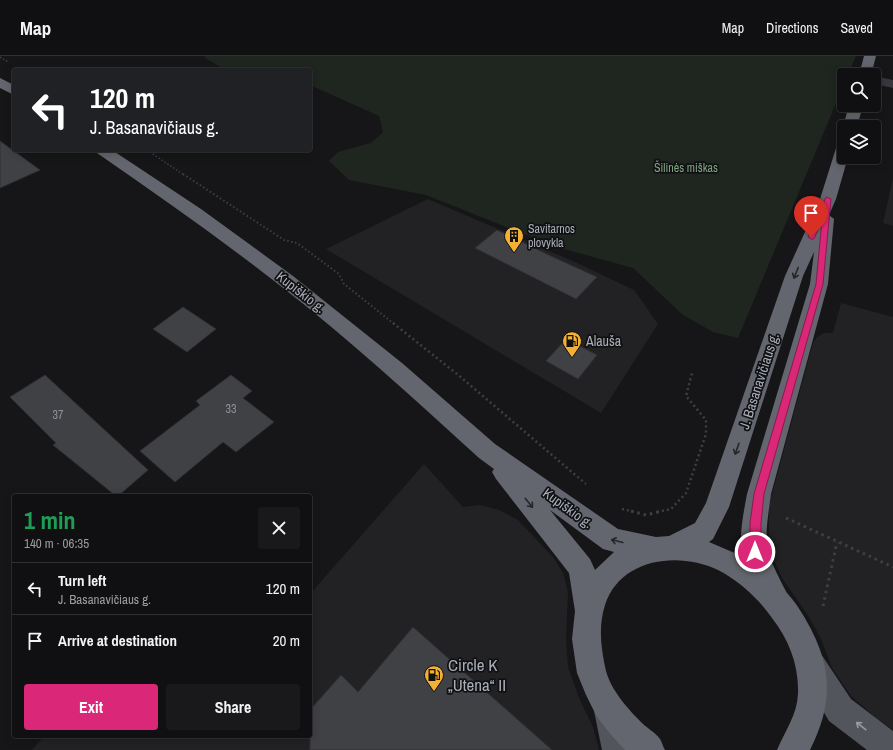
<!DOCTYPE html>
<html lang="en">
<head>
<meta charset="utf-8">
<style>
  :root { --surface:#101012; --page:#19191b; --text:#f1f3f6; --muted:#9c9d9f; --line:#303032; --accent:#db2777 }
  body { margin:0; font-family:"Archivo Narrow",sans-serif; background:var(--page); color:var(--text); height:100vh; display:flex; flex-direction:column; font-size:15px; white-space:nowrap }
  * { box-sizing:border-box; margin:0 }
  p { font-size:13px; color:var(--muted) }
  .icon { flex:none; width:22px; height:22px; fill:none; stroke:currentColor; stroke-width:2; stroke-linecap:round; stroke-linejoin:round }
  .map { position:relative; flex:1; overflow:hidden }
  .side { position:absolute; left:12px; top:438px; width:300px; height:244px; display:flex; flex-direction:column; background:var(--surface); border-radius:4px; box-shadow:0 2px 10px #0003,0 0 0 1px var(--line) }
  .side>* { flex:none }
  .hud { position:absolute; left:12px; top:12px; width:300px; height:84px; border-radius:4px; box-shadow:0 2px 10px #0003,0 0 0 1px var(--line); background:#202124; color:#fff; overflow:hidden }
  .buttons { position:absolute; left:837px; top:12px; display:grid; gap:8px }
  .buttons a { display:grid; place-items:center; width:44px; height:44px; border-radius:4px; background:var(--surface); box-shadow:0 2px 10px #0003,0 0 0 1px var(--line); font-size:20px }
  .pin { position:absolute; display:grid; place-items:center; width:34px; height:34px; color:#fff; margin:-41px -17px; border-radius:50% 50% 50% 0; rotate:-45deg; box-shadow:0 0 4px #0007 }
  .pin .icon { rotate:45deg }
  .me { position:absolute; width:44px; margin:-22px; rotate:0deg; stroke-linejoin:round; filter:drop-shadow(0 0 3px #0008) }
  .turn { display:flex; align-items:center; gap:14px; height:84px; padding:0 12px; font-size:18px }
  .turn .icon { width:52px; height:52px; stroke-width:2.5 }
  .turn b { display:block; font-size:28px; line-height:34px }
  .round { display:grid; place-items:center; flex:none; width:42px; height:42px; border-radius:4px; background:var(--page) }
  .head { display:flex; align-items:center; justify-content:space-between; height:68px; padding:0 12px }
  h1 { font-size:24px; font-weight:700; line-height:30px; color:#1e9e55 }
  .button { display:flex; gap:8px; margin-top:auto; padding:8px 12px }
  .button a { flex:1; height:46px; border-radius:4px; background:var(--accent); color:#fff; font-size:16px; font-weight:700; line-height:46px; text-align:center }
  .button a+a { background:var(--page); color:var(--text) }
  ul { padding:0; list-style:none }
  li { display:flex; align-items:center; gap:12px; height:52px; padding:0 12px; border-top:1px solid var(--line) }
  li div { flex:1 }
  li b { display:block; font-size:15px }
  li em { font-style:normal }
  header { display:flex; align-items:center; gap:24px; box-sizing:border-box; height:56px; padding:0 20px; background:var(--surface); border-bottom:1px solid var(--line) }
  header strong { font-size:19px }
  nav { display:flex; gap:22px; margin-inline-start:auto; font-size:14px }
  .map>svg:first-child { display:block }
  .built { fill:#222225 }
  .green { fill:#1e261f }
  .building { fill:#404145; stroke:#303034 }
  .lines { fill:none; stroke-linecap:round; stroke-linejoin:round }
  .path-far3 { stroke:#3d3f44; stroke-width:1.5; stroke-dasharray:1.5 2; stroke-linecap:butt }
  .path-far2 { stroke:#3d3f44; stroke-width:2; stroke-dasharray:1.5 2.5; stroke-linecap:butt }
  .path-far1 { stroke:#3d3f44; stroke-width:2.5; stroke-dasharray:2 3; stroke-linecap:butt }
  .path { stroke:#3d3f44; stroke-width:3; stroke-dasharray:2.5 4; stroke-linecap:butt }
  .minor { fill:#37383d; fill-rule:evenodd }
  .major { fill:#53555c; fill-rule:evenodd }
  .highway { fill:#63666e; fill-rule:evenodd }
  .oneway { stroke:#26262a }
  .oneway2 { stroke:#979ba6 }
  .route { fill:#db2777; stroke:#8e194d }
  .labels { text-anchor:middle; stroke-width:3.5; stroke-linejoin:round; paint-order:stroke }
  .far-park-label { font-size:12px; fill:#7fa381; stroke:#111113 }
  .far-poi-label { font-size:12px; fill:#a8adb8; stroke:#111113; text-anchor:start }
  .number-label { font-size:12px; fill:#8e929b }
  .street-label { font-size:14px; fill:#a8adb8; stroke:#111113 }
  .poi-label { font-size:14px; fill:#a8adb8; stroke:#111113; text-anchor:start }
  .near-poi-label { font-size:17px; fill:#a8adb8; stroke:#111113; text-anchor:start }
</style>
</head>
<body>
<header>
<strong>Map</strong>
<nav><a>Map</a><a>Directions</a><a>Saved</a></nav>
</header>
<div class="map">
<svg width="893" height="694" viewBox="0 0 893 694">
  <rect width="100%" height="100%" fill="#161618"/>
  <path class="built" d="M893,122V170L883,167Z
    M428,143L575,206L634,234L658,268L601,357L326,193Z
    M841,247L893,261V674L876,662L851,640L832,612L821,583L809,561L782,522L773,502L769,476V449L813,287L817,281L824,277H833Z
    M424,408L463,451L480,449L499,454L518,464L553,501L563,517L568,536L566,583L568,611L579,642L593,671L599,694H32L44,680H310V538Z"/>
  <path class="green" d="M205,0H856L848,19H844V28L738,282L713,276L683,259L633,212L564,193L521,177L426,139L349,124L329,105L338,96L371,87L383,76L379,60L310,29V14H226L205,2Z"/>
  <path class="building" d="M0,85L40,114L0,132Z
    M497,174L553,201L597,221L576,243L475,192Z
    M183,251L216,273L187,296L153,273Z
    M566,283L597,299L578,323L546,305Z
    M45,319L148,414L118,440H116L53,389L56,387L10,341Z
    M231,319L252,335L243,342L274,366L236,396L223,386L175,426L140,395L200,349L196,345Z
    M413,571L552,694H310V654L341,619L358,636Z"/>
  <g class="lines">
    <path class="path-far3" d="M0,1L8,6
      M147,94L184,119"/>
    <path class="path-far2" d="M183,118L284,184L297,187L339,218L344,228L394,268"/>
    <path class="path-far1" d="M393,267L457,318L586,428
      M622,453L635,456
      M657,456L671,453L686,437L706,378V364L686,340L692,317"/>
    <path class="path" d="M631,455L646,459L662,455
      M786,462L893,511
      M823,550L837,486"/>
    <path class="minor" d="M874,20L893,24V32L874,28Z"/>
    <path class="major" d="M811,593L821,598L851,643L893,675V694H867L829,665L801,618L796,608L801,598Z
      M609,640L620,644L624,655L634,694H602L594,655L598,644Z"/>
    <path class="highway" d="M864,0H876L871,19H859Z
      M0,22L14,29V39L0,32Z
      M849,49H863L857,71H844V73L843,71Z
      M844,85V101H848L836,143L829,159L834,163L828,228L771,438C769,454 764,480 768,496C770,504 783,530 787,537C791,542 795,546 798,551C831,602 837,640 810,694H777C785,675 797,659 798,638C799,609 789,584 772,562C758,542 739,525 718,514C679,495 620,502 605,549C598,571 601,593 606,615C611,634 628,653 642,667C647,672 656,677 660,683C662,686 663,691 665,694H625L612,680L597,661L586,639L577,617L572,583L575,555L569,517L496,423L492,416L494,413L479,402C413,342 348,282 278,228C219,182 158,139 97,97L95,94H112L201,153L293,220L402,307L495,388L618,473L656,481L669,480L695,467L706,447L785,220L820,143L837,89L839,86ZM814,196L810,228L747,438C744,455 737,485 744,501L709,486L713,483L729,451L803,220ZM550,454L603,493L614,496L595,514L590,503Z"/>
  </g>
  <defs><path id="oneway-shaft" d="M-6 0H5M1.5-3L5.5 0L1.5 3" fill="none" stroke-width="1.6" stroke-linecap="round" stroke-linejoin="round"/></defs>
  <g class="oneway">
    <use href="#oneway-shaft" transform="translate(796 217) rotate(112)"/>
    <use href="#oneway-shaft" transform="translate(737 393) rotate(109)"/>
    <use href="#oneway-shaft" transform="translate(529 447) rotate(51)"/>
    <use href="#oneway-shaft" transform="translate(617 485) rotate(-166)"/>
  </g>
  <use class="oneway2" href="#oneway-shaft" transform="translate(861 670) rotate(-142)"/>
  <path class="route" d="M826,141L831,143L823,228L764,438L761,467V496L759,499L755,501L751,499L750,496V467L754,438L816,228L822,164L814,183H811L808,181Z"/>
  <defs>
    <symbol id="building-pin" viewBox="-11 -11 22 30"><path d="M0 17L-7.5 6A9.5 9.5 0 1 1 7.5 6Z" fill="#f2b134" stroke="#111113"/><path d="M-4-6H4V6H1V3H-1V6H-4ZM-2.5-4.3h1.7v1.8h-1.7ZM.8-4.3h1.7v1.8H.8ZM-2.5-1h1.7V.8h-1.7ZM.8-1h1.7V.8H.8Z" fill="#111"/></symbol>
    <symbol id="fuel-pin" viewBox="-11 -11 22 30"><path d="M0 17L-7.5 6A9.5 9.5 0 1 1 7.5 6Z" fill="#f2b134" stroke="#111113"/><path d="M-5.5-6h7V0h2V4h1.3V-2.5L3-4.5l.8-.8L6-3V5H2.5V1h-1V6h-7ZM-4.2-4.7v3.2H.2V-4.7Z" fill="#111"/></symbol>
  </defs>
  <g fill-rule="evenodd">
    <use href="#building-pin" x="503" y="169" width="22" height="30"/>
    <use href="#fuel-pin" x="561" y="274" width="22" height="30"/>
    <use href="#fuel-pin" x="423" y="608" width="22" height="30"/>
  </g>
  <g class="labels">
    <g class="far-park-label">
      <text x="686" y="116">Šilinės miškas</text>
    </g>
    <g class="far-poi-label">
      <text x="528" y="177">Savitarnos<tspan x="528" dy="14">plovykla</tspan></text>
    </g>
    <g class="number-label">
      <text x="231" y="357">33</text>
      <text x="58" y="363">37</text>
    </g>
    <g class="street-label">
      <text transform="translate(301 236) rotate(38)" y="5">Kupiškio g.</text>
      <text transform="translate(759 325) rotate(-72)" y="5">J. Basanavičiaus g.</text>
      <text transform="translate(568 452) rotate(36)" y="5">Kupiškio g.</text>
    </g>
    <g class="poi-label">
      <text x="586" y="290">Alauša</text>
    </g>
    <g class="near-poi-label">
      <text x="448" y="615">Circle K<tspan x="448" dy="20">„Utena“ II</tspan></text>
    </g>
  </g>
</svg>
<div class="buttons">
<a><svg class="icon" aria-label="search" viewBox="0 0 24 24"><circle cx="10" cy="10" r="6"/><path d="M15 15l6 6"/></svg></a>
<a><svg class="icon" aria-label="layers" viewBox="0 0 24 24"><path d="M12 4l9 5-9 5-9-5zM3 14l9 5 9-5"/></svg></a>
</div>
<div class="pin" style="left:811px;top:181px;background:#d93025"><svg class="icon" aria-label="arrive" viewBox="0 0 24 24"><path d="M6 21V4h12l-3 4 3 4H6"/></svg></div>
<svg class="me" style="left:755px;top:496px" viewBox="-20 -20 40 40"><circle r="17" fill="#db2777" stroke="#fff" stroke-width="3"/><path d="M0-11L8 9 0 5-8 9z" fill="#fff"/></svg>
<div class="hud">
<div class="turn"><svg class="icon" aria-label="left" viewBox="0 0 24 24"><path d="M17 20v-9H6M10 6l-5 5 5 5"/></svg><div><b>120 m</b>J. Basanavičiaus g.</div></div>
</div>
<section class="side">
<div class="head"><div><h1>1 min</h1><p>140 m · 06:35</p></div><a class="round"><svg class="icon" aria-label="close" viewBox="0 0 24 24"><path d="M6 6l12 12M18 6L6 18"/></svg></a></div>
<ul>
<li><svg class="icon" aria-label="left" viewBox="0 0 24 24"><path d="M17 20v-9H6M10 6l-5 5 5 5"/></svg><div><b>Turn left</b><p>J. Basanavičiaus g.</p></div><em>120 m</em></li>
<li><svg class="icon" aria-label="arrive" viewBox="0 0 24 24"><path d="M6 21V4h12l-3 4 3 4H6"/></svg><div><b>Arrive at destination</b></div><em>20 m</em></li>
</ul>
<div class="button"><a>Exit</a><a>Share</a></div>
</section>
</div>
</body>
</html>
